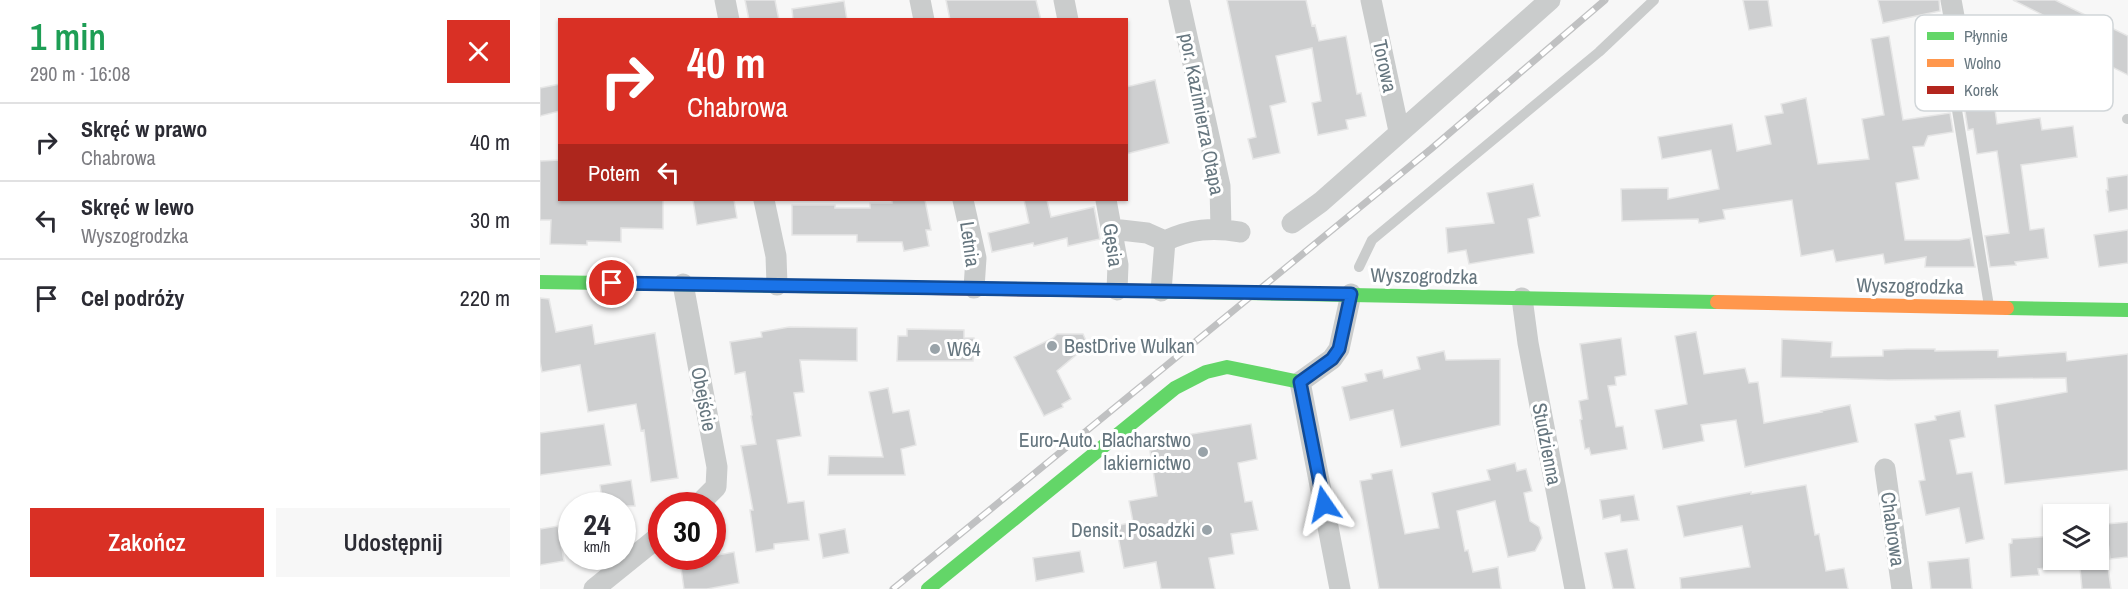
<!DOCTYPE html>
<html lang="pl">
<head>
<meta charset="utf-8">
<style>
  :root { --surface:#fff; --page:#f7f7f7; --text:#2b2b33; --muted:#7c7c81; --line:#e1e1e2; --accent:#d93025 }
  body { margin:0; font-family:"Archivo Narrow",sans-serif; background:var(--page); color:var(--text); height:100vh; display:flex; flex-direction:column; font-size:22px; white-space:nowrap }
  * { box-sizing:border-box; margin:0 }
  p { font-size:20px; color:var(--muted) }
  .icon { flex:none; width:33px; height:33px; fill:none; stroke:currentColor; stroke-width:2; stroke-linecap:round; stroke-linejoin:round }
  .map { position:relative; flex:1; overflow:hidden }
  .drawer { display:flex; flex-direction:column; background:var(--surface); width:540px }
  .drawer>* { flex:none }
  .top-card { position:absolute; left:18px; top:18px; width:570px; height:183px; border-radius:0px; box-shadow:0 2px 4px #0004; background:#d93025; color:#fff; overflow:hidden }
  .tools { position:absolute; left:1503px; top:504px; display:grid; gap:12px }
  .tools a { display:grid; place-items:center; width:66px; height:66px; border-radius:0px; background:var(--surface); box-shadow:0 2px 4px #0004; font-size:30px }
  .speed { position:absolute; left:18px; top:492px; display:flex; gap:12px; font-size:30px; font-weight:700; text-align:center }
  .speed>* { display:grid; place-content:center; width:78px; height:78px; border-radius:50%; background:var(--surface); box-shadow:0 2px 4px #0004; line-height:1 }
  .speed small { font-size:15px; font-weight:400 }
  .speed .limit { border:9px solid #d22; background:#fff; color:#111 }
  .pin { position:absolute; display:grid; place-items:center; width:51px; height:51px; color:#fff; margin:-26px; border:3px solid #fff; border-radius:50%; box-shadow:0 2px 6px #0007 }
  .me { position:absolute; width:66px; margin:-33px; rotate:349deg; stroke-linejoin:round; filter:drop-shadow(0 0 4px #0008) }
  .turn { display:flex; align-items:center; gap:21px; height:126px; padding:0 30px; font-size:27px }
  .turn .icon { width:78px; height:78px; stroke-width:2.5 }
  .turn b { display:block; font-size:42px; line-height:51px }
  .then { display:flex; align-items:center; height:57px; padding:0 30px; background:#0003; gap:12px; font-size:22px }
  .round { display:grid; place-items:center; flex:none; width:63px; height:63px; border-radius:0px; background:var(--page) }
  .head { display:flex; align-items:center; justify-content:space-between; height:102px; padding:0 30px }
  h1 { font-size:36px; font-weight:600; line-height:45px; color:#1e9e55 }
  .primary-button { display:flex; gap:12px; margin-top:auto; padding:12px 30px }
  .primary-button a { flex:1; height:69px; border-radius:0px; background:var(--accent); color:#fff; font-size:24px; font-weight:600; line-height:69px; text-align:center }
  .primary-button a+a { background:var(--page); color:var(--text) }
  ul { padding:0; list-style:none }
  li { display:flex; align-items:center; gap:18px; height:78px; padding:0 30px; border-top:2px solid var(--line) }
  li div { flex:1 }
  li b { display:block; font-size:22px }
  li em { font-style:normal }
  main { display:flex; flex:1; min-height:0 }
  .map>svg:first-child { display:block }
  .building { fill:#cecfd0; stroke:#e6e6e6; stroke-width:1.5 }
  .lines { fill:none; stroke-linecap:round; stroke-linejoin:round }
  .lane { stroke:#cacccc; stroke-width:10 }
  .street { stroke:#cacccc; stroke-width:21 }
  .fast { stroke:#63d668; stroke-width:14 }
  .slow { stroke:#ff974d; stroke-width:14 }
  .jam { stroke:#b3261e; stroke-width:14 }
  .rail-casing { stroke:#c0c1c2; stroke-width:7 }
  .rail { stroke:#fff; stroke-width:4.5; stroke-dasharray:14; stroke-linecap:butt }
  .route-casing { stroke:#114b97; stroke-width:15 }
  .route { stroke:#1a73e8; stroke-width:10 }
  .poi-dot { fill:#99a3a9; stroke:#fff; stroke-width:2 }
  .labels { text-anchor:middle; stroke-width:6; stroke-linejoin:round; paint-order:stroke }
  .street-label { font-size:20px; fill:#66767f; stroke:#fff }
  .poi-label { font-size:20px; fill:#66767f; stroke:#fff; text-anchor:start }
  .key { fill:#fff; stroke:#d1d6d9; stroke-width:1.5 }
  .key-label { font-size:16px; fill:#66767f }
</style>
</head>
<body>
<main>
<section class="drawer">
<div class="head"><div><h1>1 min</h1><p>290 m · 16:08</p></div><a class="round" style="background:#d93025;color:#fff"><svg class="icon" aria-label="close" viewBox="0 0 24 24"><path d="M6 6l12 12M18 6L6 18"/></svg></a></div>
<ul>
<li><svg class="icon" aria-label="right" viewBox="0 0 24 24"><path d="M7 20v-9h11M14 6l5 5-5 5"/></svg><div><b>Skręć w prawo</b><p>Chabrowa</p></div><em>40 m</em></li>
<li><svg class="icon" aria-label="left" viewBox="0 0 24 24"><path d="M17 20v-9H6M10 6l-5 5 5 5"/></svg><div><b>Skręć w lewo</b><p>Wyszogrodzka</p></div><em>30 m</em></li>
<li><svg class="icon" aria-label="arrive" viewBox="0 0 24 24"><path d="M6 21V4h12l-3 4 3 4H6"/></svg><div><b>Cel podróży</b></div><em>220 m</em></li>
</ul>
<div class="primary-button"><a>Zakończ</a><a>Udostępnij</a></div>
</section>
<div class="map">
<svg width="1588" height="589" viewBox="0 0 1588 589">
  <rect width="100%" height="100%" fill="#f7f7f7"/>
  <path class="building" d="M205,0H235L239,20H209Z
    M406,0H496L501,20H410Z
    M687,0H766L772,26L775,25L779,41L806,36L817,94L821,93L826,116L806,120L808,129L778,135L772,103L781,101L772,48L736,56L746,102L730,106L740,153L713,159L708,139L716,137Z
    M1203,0H1228L1232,26L1209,30Z
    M1338,0H1399L1400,11L1343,23Z
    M1473,0H1515L1588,36V75L1506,34L1513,20Z
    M304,1L307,20H253L252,9Z
    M1349,36L1363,120L1410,113L1413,132L1388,136L1384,146L1373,147L1379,179L1356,183L1365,240H1419L1430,238L1435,267H1385L1386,257L1345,264L1343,254L1296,262L1293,250L1261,256L1252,200L1183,210L1185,219L1159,223L1158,219L1082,221L1081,189L1128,188V199L1179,189L1171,150L1122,159L1118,137L1192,124L1197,151L1231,144L1225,116L1243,113L1241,104L1266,98L1278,164L1329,159L1322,119L1344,115L1331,39Z
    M1459,42L1464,78L1451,80L1457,124L1500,118L1502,130L1533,126L1537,157L1481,165L1490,230L1504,228L1508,258L1475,262L1476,265L1450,267L1445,236L1469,233L1457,151L1437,154L1433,129L1428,130L1424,105L1427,104L1420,50L1428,45Z
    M615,80L629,143L586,154V87Z
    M20,84V111L0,116V88Z
    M20,160V200H123V229L81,228V242L47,241V245L10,244L11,220H0V161Z
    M1588,175V209L1569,212L1566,190H1568L1567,178Z
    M993,184L1000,216L988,219L994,253L929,264L926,250L908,253L906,228L954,223L947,193Z
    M153,200H194L197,218L157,225Z
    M352,200H385L391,230H386L389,246L364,251L362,242H317V235H252V205H295V208H330V203H352Z
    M484,200H507L511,217L554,207L560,239L528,246L527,238L494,246L493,243L452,252L448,233L489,223Z
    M1588,230V263L1559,267L1554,235Z
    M0,298L9,299L16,332L52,325L55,344L115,333L138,478L111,482L104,430L101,431L96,404L48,412L40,365L2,372L0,362Z
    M249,327L317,328V361L260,360L264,392L254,393L261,436L237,440L248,503L264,501L269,540L234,544V549L216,552L210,510H213L201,446L216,444L211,416L212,415L205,372L195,374L190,342L222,337L221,332Z
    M367,329L424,330V338H434L433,361H357L358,336H367Z
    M1156,332L1164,374L1205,368L1209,383L1218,382L1224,423L1282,412L1281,411L1310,405L1318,442L1205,467L1196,420L1161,425L1164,441L1123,449L1115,410L1147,404L1135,336Z
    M517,334H543L548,345L517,371L531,399L522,404L523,407L504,416L474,357L513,338Z
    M1081,338L1086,375L1075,377L1076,385L1068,386L1076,427L1083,426L1087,449L1051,455L1049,448L1045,449L1040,420L1042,419L1039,401L1048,399L1040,344Z
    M1242,339L1292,342L1291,357L1343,356V350L1367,349H1395V351L1458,350V357L1526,352L1527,361L1588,354V470L1465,484L1455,405L1527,392L1526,378L1348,380L1241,377Z
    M904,351L906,360L960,359V425L861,447L853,410L810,420L802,387L827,381L825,374L842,370L844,378L880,369L877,357Z
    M348,388L353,413L369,410L376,445L361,449L365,475H288L289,456L343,457L329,392Z
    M1420,411L1425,437L1410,440L1417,474L1432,472L1444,539L1426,543L1419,508L1386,515L1379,481L1385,480L1375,424L1396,420L1395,416Z
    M64,424L71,465L0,475V433Z
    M711,424L717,459L698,463L705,502L712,501L718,530L691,534L694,554L669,558L675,589H621L616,562L584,568L576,526L593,522L589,501L617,496L610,451L629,443L628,438Z
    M975,463L977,471L986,469L992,491L984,493L990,521L999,527L1002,538L995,551L968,557L955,501L917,511L925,551L928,550L933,572L958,567L961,589H839L820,481L832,479L831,474L852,470L865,534L899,528L892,493L950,480L947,470Z
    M91,480L95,506H63L60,485Z
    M1266,485L1275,535L1279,534L1286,571L1304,568L1308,589H1141L1140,578L1210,567L1202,526L1144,537L1137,506L1211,492V494Z
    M1094,495L1099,520L1081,522L1080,515L1063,519L1060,500Z
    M1588,522V557L1570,559L1566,524Z
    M18,526L24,561L0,565V529Z
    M305,529L309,553L283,558L279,534Z
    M1514,536V567L1498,569L1499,575L1471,577L1469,544L1472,543V539Z
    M1087,549L1095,589H1073L1065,553Z
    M540,551L544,572L496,581L493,558Z
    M194,552L199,583L167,589H144L140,561L152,559L151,556H172Z
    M1429,558L1432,589H1391L1388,562Z
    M1568,566L1571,589H1542L1540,568Z"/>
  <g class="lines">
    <path class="lane" d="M1408,55L1449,306
      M1587,119H1588
      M819,267L832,240L1059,52L1114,0"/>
    <path class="street" d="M185,0L189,20
      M380,0L384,20
      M524,0L528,20
      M639,0L680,186L681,229
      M831,0L859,131
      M1411,0L1418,38
      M224,200L236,256L237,285
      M423,200L436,258L434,288
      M566,200L578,265L577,290
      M752,223L781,202L1010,0
      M572,229L607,233L625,241C650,229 673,227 700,232
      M143,284L177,467L176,487L157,506
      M621,291L625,241
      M982,298L988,343L1035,589
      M1345,469L1362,589
      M54,589L122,534
      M800,589L760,382L792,359L799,349L811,294"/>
    <path class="fast" d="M0,282L391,288
      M605,291L1177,302
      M1467,308L1588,310
      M388,589L635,388L666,372L687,367L760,382"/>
    <path class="slow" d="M1177,302L1467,308"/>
    <path class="jam" d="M391,288L605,291"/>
    <defs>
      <path id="rail" d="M353,589L891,149L1065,0"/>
    </defs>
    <use href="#rail" class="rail-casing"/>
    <use href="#rail" class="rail"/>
  </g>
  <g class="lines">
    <defs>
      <path id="route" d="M72,283L811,294L799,349L792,359L760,382L784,504"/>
    </defs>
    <use href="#route" class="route-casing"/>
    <use href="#route" class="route"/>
  </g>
  <g class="poi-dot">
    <circle cx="512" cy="346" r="6"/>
    <circle cx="395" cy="349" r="6"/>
    <circle cx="663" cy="452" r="6"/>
    <circle cx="667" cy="530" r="6"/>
  </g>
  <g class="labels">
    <g class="street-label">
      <text transform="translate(845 66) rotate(78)" y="7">Torowa</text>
      <text transform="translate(662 114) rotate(79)" y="7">por. Kazimierza Otapa</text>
      <text transform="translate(430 244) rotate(82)" y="7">Letnia</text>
      <text transform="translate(573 245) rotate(82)" y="7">Gęsia</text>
      <text transform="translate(884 276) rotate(1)" y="7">Wyszogrodzka</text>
      <text transform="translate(1370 286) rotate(1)" y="7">Wyszogrodzka</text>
      <text transform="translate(164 399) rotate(79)" y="7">Obejście</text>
      <text transform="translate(1007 444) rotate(79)" y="7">Studzienna</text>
      <text transform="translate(1353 529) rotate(82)" y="7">Chabrowa</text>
    </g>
    <g class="poi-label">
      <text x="524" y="353">BestDrive Wulkan</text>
      <text x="407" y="356">W64</text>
      <text x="651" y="447" text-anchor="end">Euro-Auto. Blacharstwo<tspan x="651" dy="23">lakiernictwo</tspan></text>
      <text x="655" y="537" text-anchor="end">Densit. Posadzki</text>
    </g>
  </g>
  <rect x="1375" y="15" width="198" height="96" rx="9" class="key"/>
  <rect x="1387" y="32" width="27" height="8" fill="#63d668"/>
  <rect x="1387" y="59" width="27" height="8" fill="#ff974d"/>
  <rect x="1387" y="86" width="27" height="8" fill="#b3261e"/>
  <g class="key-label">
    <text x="1424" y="42">Płynnie</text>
    <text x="1424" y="69">Wolno</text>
    <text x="1424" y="96">Korek</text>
  </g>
</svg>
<div class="tools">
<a><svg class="icon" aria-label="layers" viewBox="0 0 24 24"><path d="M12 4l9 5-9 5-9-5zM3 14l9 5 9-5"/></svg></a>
</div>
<div class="speed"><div>24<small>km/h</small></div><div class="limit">30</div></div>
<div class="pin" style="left:72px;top:283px;background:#d93025"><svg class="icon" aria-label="arrive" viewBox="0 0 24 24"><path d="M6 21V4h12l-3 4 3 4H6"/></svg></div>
<svg class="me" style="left:784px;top:504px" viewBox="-20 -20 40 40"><path d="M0-17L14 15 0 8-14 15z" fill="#1a73e8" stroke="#fff" stroke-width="4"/></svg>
<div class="top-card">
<div class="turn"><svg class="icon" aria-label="right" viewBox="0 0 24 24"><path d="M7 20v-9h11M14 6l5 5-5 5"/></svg><div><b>40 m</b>Chabrowa</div></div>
<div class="then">Potem<svg class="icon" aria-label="left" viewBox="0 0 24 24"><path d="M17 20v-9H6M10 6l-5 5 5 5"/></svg></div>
</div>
</div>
</main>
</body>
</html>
